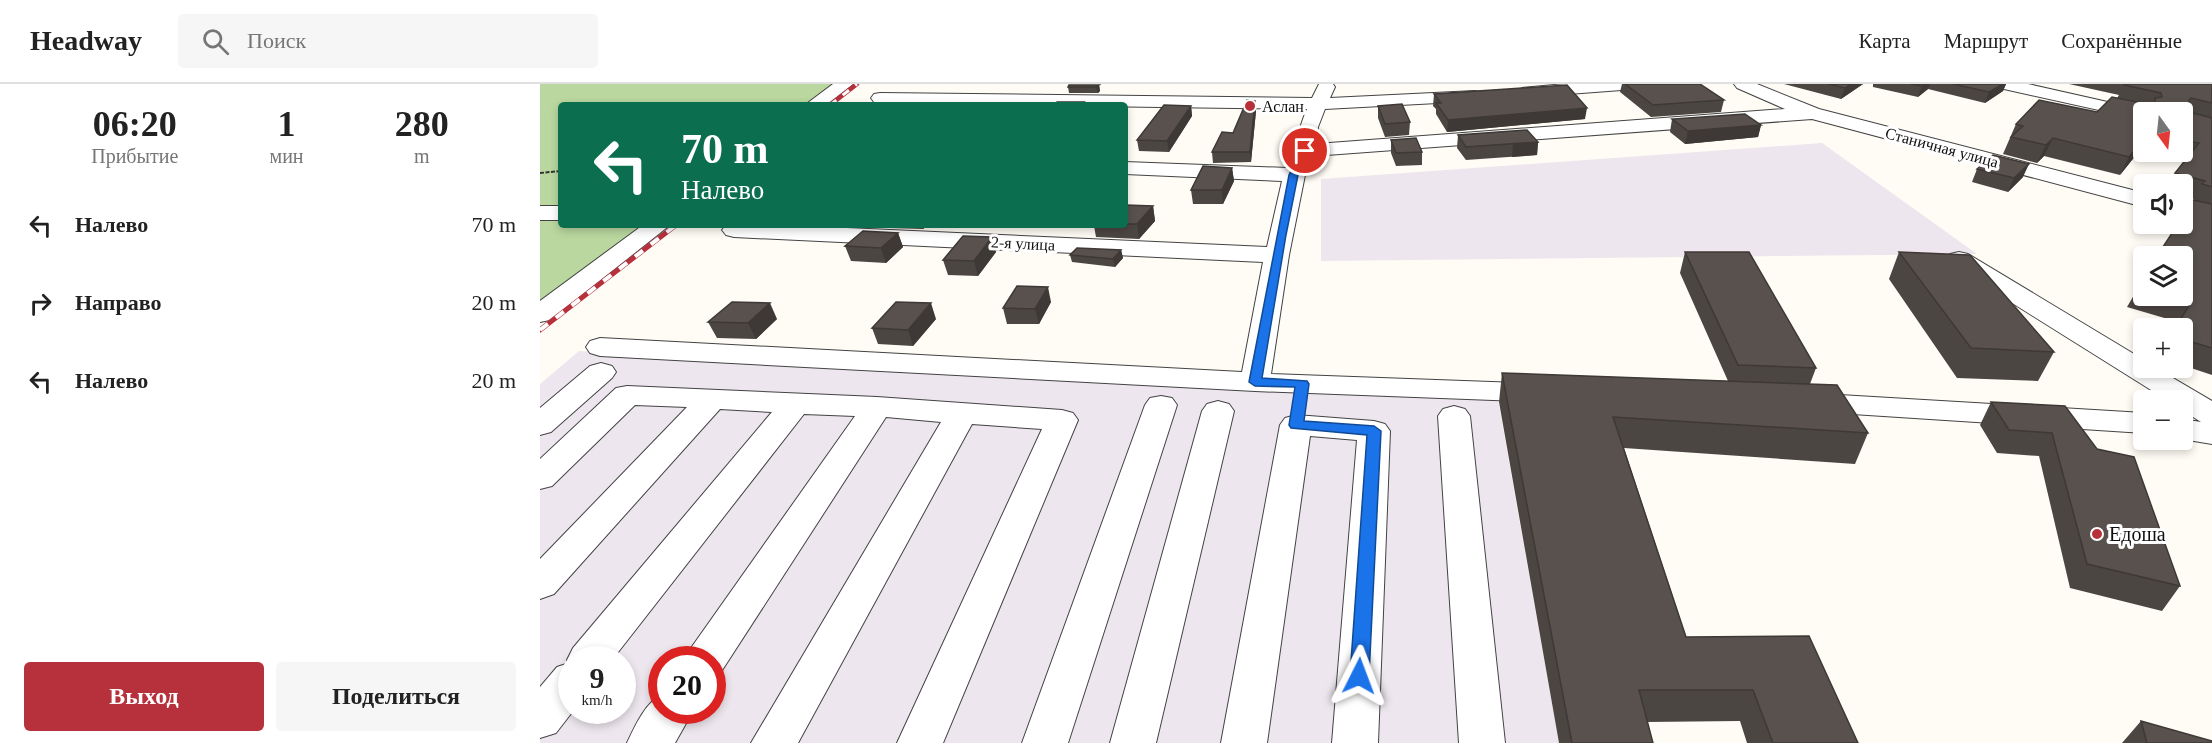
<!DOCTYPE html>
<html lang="ru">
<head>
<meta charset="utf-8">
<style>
  :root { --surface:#fff; --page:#f6f6f6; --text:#222; --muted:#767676; --line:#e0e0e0; --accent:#b7313c }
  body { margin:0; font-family:Georgia,serif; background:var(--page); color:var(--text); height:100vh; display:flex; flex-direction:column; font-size:22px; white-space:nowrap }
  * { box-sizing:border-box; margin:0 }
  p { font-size:20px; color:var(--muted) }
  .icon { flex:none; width:33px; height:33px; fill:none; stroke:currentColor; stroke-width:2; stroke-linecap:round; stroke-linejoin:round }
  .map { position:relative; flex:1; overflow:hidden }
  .panel { display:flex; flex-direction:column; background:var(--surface); width:540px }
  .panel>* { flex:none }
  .guide { position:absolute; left:18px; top:18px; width:570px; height:126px; border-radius:6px; box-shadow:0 3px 9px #0003; background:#0b6e4f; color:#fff; overflow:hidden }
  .needle { width:39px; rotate:165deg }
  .controls { position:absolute; left:1593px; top:18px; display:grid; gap:12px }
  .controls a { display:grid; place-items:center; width:60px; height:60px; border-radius:6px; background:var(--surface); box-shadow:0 3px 9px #0003; font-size:30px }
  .speed { position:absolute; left:18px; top:562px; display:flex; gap:12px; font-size:30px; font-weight:700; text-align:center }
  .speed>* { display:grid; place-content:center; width:78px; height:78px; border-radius:50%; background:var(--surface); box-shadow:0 3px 9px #0003; line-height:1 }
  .speed small { font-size:15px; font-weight:400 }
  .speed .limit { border:9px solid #d22; background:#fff; color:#111 }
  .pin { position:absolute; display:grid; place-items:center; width:51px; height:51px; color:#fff; margin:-26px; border:3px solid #fff; border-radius:50%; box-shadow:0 2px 6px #0007 }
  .me { position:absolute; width:66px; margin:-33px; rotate:3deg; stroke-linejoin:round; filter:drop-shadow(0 0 4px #0008) }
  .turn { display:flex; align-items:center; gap:21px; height:126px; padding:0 24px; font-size:27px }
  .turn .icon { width:78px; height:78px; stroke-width:2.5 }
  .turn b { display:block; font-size:42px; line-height:51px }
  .eta { display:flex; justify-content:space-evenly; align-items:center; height:102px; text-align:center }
  .eta b { font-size:36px; font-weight:700; line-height:42px }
  .cta { display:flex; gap:12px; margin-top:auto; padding:12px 24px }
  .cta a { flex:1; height:69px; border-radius:6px; background:var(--accent); color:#fff; font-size:24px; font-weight:700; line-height:69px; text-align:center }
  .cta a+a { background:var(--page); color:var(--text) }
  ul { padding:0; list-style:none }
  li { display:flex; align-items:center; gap:18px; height:78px; padding:0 24px }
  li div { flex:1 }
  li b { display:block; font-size:22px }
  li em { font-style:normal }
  header { display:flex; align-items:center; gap:36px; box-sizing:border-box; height:84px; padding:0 30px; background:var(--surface); border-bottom:2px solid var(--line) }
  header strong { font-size:28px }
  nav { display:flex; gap:33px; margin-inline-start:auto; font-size:21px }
  .search { width:420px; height:54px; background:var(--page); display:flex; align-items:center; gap:15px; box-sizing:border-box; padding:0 21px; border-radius:6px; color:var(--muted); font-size:22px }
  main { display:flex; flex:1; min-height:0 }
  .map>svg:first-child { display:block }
  .industrial { fill:#ede6ee; fill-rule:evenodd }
  .forest { fill:#bad79f }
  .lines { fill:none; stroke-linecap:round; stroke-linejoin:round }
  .minor-casing { stroke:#434343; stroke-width:2 }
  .path { stroke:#323232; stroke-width:2; stroke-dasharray:4 1.5; stroke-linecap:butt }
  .minor { fill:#fff; fill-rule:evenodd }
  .rail-far1-casing { stroke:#b7313c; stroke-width:4.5 }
  .rail-casing { stroke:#b7313c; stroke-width:5 }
  .rail-far1 { stroke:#fff; stroke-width:3; stroke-dasharray:8; stroke-linecap:butt }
  .rail { stroke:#fff; stroke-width:4; stroke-dasharray:10; stroke-linecap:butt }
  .wall { fill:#4c4642 }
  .shaded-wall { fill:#3e3936 }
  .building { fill:#58514d; stroke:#3e3936; stroke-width:1.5 }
  .route { fill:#1a73e8; stroke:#114b97; stroke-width:1.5 }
  .poi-dot { fill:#b7313c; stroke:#fff; stroke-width:2 }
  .labels { text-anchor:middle; stroke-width:6; stroke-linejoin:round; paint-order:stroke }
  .far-poi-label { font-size:16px; fill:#101010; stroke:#fff; text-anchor:start }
  .far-street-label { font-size:16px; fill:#101010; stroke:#fff }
  .poi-label { font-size:20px; fill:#101010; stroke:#fff; text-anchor:start }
</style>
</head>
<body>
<header>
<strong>Headway</strong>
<div class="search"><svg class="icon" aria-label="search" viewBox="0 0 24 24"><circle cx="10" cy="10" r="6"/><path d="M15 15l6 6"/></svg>Поиск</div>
<nav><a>Карта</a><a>Маршрут</a><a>Сохранённые</a></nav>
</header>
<main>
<section class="panel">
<div class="eta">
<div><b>06:20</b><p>Прибытие</p></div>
<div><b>1</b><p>мин</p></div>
<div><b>280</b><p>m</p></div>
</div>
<ul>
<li><svg class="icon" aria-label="left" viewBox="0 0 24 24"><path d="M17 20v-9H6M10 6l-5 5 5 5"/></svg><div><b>Налево</b></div><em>70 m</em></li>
<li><svg class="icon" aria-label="right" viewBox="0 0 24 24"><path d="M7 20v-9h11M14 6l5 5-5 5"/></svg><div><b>Направо</b></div><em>20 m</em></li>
<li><svg class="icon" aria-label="left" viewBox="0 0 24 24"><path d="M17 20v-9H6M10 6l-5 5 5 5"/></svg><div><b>Налево</b></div><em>20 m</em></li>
</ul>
<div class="cta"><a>Выход</a><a>Поделиться</a></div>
</section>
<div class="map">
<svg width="1672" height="659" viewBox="0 0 1672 659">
  <rect width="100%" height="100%" fill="#fefcf4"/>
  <path class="industrial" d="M1282,59L1437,170L781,177V95Z
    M39,267L958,316L1019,659H0V300ZM32,576H82V627H32ZM122,576H172V627H122Z"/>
  <path class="forest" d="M0,0H296L268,21H21V141H104L0,217Z"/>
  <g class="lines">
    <defs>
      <path id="minor" d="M293,0H313L286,21H265Z
        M779,0H793L795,3L790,14L935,7L941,8L944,12L941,16L935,17L785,25L778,43L776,60L1245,25L1197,4L1194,0H1217L1279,25L1604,109V123L1272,35L773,72L765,91L749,171L731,290L1004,300L1015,303L1019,309L1015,315L1004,318L715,307L60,272L50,269L46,263L50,257L60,254L702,288L723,178L194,153L186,151L182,146L186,141H240L727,163L742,97L585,90V78L747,84C756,65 758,45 767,25L340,19L334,18L331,14L334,10L340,9L772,14Z
        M1025,0H1104L1101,4L1095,5L988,13L982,12L979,8L982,4Z
        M1455,0H1488L1612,28H1604V36L1464,5L1458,4Z
        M1642,119L1672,127V141L1642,133Z
        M0,122H21V136H0Z
        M103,141H130L10,236L0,238V217Z
        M1419,168L1428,170L1604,276V284H1616L1672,317V360L1642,355V335L1661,338L1642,326V316H1627L1410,180L1407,175L1410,170Z
        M61,279L72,282L76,288L72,294L11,348L0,351V324L50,282Z
        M87,302L337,313L522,326L533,329L538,336L403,659H357L502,345L432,340L258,659H211L401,338L346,333L181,588L172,591V576H145L151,564L315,332L264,330L72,576H32L33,627L16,649L0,654V603L17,583L29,579L27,576L33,564L232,328L180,325L14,510L0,515V475L147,323L95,321L12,402L0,405V375L76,304Z
        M1266,309L1604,329V349L1266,327L1255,325L1250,318L1255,311Z
        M621,312L632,314L637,321L528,659H482L605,321L610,314Z
        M678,317L689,320L694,327L616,659H570L662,327L667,320Z
        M914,322L925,325L930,332L965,659H919L898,332L903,325Z
        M756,331L834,337L845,340L850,347L838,659H792L817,356L770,352L727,659H681L740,341L745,334Z
        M122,611V627H153L135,659H87C94,644 106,617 122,611Z"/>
    </defs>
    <use href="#minor" class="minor-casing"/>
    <path class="path" d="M0,89L21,87"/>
    <use href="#minor" class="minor"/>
    <defs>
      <path id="rail-far1" d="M290,21L317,0"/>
      <path id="rail" d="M0,246L136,141"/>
    </defs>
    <use href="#rail-far1" class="rail-far1-casing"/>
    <use href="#rail" class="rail-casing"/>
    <use href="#rail-far1" class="rail-far1"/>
    <use href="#rail" class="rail"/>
  </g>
  <path class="wall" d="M1082,0H1160L1184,16L1181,28L1111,33L1080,8Z
    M1244,0H1323L1301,15Z
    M1333,0H1466L1463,7L1445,19L1388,5L1378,13L1333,3Z
    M1529,0H1672V291L1642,281V244L1638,238L1587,223L1604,194V212H1642L1654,115L1642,113V100H1629L1635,89L1646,76L1607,68H1642V28H1604V67L1600,66L1580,91L1504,72L1497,79L1463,70L1476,40L1557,28L1577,14L1579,11Z
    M559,1L560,7L558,9H529L528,3Z
    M894,10L1045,35L907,48L896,30V25L893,22Z
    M715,17L716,27L711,78L673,79L672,68L693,49Z
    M651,22L652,32L629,68L599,67L597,56Z
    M838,22L870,38L869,51L845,53L838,34Z
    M1132,35L1221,41L1218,53L1145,60L1130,48Z
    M918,51L998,58L997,71L926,76L917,64Z
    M851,56L882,68V81L856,82L851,69Z
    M692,84L694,97L683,120H653L651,106Z
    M1437,85L1483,93L1468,108L1432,98Z
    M585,121L613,122L615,137L599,155L556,153L554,142L552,144H528V141H585Z
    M348,141H388L383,145L349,144Z
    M358,149L363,163L346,179L311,177L305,162Z
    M452,153L456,168L438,192L408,191L403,176Z
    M581,166L583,174L575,183L532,178L530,171Z
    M1145,168L1276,284L1270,300L1328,349L1315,380L1084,364L1146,553L1318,659H1207L1200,637L1107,638L1113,659H1019L959,318L962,289L1188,297L1140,189Z
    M1359,168L1514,268L1498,297L1417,294L1349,195Z
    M511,218L499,240H467L463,224Z
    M237,235L216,255L177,254L168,238Z
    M396,235L373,262L338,260L332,244Z
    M1451,318L1525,322L1640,502L1622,527L1530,504L1499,372L1457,369L1440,341Z
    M1601,637L1672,659H1582Z"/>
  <path class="shaded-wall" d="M1311,0H1323L1301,15L1305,4Z
    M1385,0H1390L1388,5L1378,13L1382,2Z
    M1463,0H1466L1463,7L1445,19L1449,8Z
    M559,1L560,7L558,9L556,3Z
    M715,17L716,27L711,78L710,68Z
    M651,22L652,32L629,68L627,57Z
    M1047,24L1045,35L907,48L908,36Z
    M1221,41L1218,53L1145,60L1148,47Z
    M1513,54L1504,72L1497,79L1506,61Z
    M1604,55V59L1600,66L1580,91L1589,73Z
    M998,58L997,71L972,73L973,60Z
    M1489,80L1483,93L1468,108L1474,94Z
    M692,84L694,97L683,120L682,106Z
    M613,122L615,137L599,155L597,140Z
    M382,141H388L383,145Z
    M358,149L363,163L346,179L341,164Z
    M452,153L456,168L438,192L434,177Z
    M581,166L583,174L575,183L573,175Z
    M508,203L511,218L499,240L495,225Z
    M230,219L237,235L216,255L208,239Z
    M391,219L396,235L373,262L368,246Z"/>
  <path class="building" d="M1085,0H1160L1184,16L1113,21Z
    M1288,0H1311L1305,4Z
    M1370,0H1385L1382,2Z
    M1413,0H1463L1449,8Z
    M1585,0H1672V19L1651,14L1649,16V28L1672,34V103L1662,100L1665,97L1635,89L1659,59L1642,56V28H1604V55L1589,73L1513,54L1506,61L1471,53L1483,42L1476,40L1499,16L1557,28L1572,13L1612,21L1615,19V14L1622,13L1621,9L1584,1Z
    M529,1H559L556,3H528Z
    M1027,1L1047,24L908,36L896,19H901L894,10Z
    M707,16L715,17L710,68H672L682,48L693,49Z
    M517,18H544L541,21H515Z
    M862,20L870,38L845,40L838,22Z
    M624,21L651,22L627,57L597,56Z
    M1205,30L1221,41L1148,47L1132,35Z
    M987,46L998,58L926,63L918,51Z
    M876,54L882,68L856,69L851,56Z
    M1453,71L1489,80L1474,94L1437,85Z
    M663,82L692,84L682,106H651Z
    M1653,116L1672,120V264L1642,255V244H1635L1652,217L1633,212H1642V172H1617L1638,140H1642V132Z
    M585,121L613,122L597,140H585Z
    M323,147L358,149L341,164L305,162Z
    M423,152L452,153L434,177L403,176Z
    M537,164L581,166L573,175L530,171Z
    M1145,168H1209L1276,284L1198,281Z
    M1359,168L1430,171L1514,268L1431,264Z
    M1604,194V203L1599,202Z
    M477,202L508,203L495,225L463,224Z
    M192,218L230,219L208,239L168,238Z
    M356,218L391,219L368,246L332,244Z
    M962,289L1297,301L1328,349L1073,333L1146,553L1269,552L1318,659H1233L1213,606H1099L1113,659H1032Z
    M1451,318L1525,322L1557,365L1594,373L1640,502L1547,480L1512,349L1469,346Z
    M1601,637L1672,657V659H1607Z"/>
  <path class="route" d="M762,65L769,67L758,91L746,151L722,294L767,297L769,300L764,337L834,342L841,347L829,592L826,598L819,600L813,598L810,592L827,351L751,344L749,341L755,303L715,302L709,298L749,91Z"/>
  <g class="poi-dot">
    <circle cx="710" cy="22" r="6"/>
    <circle cx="1557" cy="450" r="6"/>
  </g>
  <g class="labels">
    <g class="far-poi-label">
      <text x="722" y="28">Аслан</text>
    </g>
    <g class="far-street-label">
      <text transform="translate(1402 63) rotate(15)" y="6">Станичная улица</text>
      <text transform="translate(483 159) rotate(3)" y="6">2-я улица</text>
    </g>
    <g class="poi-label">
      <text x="1569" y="457">Едоша</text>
    </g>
  </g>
</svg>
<div class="controls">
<a><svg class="needle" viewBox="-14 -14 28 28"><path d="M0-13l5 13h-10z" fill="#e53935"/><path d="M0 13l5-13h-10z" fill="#767676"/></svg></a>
<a><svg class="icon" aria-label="sound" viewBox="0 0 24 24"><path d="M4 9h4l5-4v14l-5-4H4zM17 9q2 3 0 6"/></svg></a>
<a><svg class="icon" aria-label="layers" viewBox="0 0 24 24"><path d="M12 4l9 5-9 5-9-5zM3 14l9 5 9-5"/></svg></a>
<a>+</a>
<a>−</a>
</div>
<div class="speed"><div>9<small>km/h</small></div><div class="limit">20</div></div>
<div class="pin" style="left:765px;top:67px;background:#d93025"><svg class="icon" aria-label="arrive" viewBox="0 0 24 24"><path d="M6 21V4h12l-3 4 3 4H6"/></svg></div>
<svg class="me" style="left:819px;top:592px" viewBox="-20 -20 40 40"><path d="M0-17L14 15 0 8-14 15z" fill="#1a73e8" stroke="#fff" stroke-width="4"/></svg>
<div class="guide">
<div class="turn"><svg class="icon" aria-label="left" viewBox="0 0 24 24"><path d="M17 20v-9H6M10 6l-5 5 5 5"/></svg><div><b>70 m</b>Налево</div></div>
</div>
</div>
</main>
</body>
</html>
